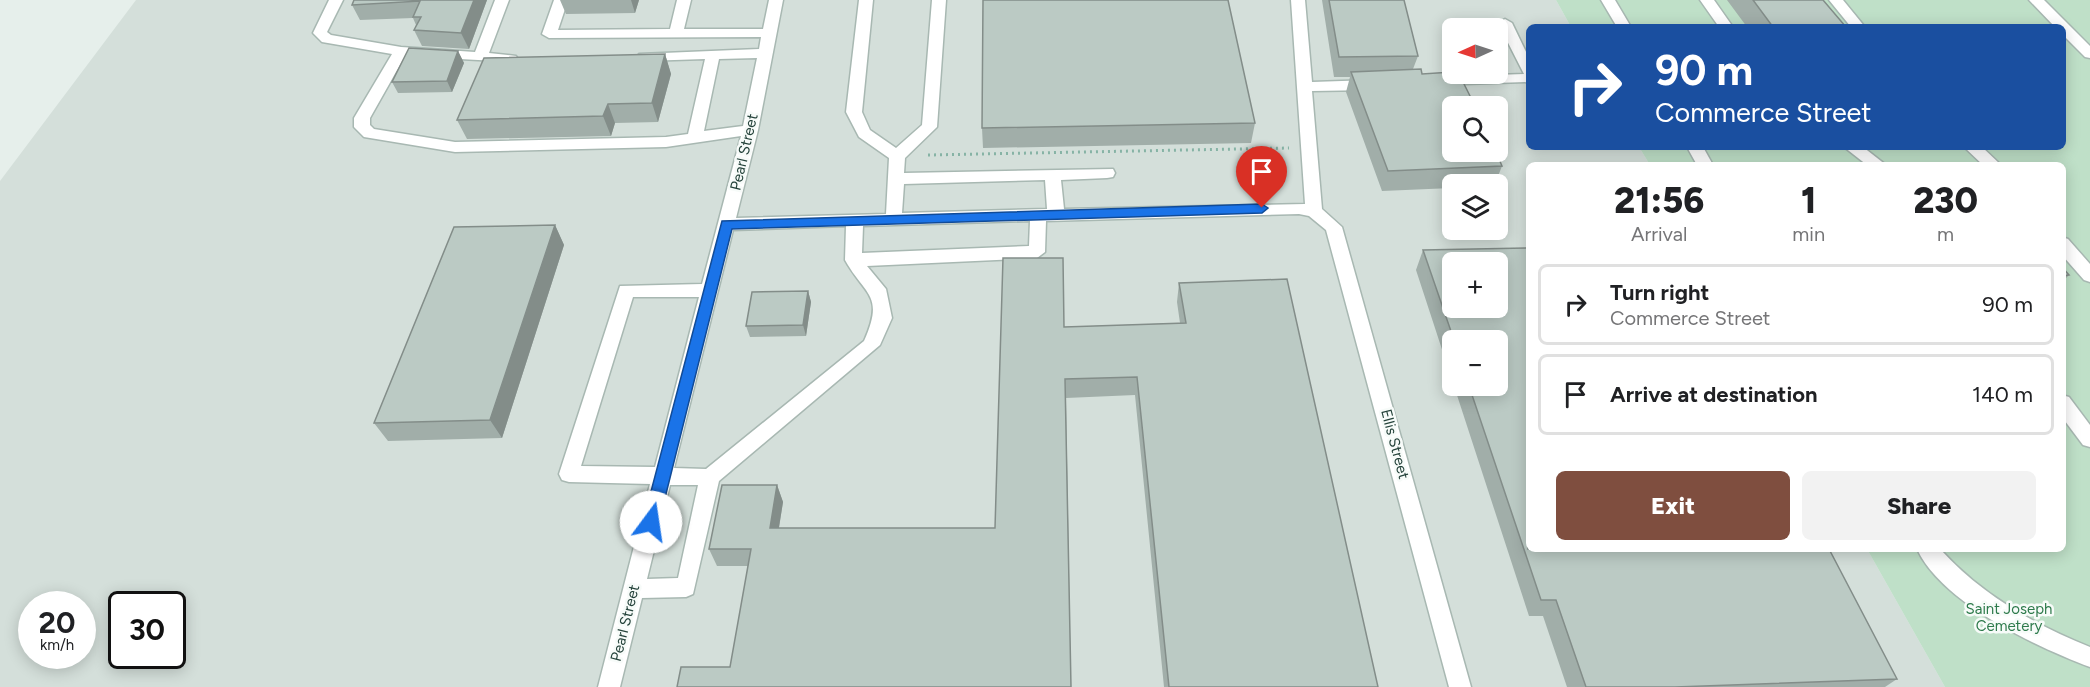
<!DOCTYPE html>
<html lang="en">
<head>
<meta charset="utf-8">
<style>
  :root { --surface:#fff; --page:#f2f2f2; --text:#202124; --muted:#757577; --line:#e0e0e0; --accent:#7f4e3f }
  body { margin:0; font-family:Figtree,sans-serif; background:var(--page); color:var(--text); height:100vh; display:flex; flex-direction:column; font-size:22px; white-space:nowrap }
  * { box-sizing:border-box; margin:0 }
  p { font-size:20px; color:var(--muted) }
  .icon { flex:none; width:33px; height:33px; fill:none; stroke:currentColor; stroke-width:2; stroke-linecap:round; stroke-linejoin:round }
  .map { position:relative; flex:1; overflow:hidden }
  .details { position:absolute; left:1526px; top:162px; width:540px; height:390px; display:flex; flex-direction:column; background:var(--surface); border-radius:9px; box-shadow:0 3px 15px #0003 }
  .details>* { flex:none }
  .top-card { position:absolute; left:1526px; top:24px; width:540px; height:126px; border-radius:9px; box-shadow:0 3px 15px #0003; background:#1a4fa0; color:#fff; overflow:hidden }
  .needle { width:39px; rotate:267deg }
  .fabs { position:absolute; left:1442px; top:18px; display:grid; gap:12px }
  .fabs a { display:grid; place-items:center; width:66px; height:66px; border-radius:9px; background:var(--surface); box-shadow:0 3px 15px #0003; font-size:30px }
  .speed { position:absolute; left:18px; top:591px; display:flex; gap:12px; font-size:30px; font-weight:700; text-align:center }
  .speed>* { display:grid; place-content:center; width:78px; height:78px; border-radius:50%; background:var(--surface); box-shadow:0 3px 15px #0003; line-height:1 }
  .speed small { font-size:15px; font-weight:400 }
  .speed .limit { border:3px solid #111; border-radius:9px; background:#fff; color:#111 }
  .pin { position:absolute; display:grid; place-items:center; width:51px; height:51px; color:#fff; margin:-62px -26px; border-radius:50% 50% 50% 0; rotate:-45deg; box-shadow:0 0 6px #0007 }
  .pin .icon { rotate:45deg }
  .me { position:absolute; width:66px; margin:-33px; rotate:14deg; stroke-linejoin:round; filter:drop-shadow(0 0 4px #0008) }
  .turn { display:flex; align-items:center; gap:21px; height:126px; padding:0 30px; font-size:27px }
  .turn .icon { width:78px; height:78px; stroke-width:2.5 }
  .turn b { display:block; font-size:42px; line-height:51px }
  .eta { display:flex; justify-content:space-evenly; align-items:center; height:102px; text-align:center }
  .eta b { font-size:36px; font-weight:800; line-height:42px }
  .button { display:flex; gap:12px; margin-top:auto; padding:12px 30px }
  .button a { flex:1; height:69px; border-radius:9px; background:var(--accent); color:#fff; font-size:24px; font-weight:800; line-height:69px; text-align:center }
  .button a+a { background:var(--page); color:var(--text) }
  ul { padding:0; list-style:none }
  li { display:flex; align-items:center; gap:18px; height:81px; margin:0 12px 9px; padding:0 18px; border:3px solid var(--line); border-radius:9px }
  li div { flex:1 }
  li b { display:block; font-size:22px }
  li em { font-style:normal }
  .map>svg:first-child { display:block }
  .built { fill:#d4dfda; fill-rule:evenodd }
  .green { fill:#bfe0c8 }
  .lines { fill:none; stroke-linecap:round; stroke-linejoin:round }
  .minor-casing { stroke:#a8b8b2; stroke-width:3 }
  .path { stroke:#86b3a5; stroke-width:3; stroke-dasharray:2 4; stroke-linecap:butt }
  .minor { fill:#fff; fill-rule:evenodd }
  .wall { fill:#a1aea9 }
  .shaded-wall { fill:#838d89 }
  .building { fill:#bbcac4; stroke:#838d89; stroke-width:1.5; fill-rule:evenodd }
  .route { fill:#1a73e8; stroke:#114b97; stroke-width:1.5 }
  .labels { text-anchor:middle; stroke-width:5; stroke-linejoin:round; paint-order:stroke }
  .street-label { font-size:15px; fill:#24423a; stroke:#f7fbf9 }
  .park-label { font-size:15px; fill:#2d7a4b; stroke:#f7fbf9 }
</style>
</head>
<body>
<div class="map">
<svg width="2090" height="687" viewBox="0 0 2090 687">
  <rect width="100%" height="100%" fill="#e6efeb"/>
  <path class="built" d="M136,0H1556L1571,27H1528V147H1639L1650,165H1528V549H1867L1945,687H0V181ZM1452,28H1497V74H1452ZM1452,106H1497V152H1452ZM1452,184H1497V230H1452ZM1452,262H1497V308H1452ZM1452,340H1497V386H1452ZM32,604H82V656H32ZM122,604H172V656H122Z"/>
  <path class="green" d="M1556,0H2090V687H1945L1867,549H2062V165H1650L1639,147H2062V27H1571Z"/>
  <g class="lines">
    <defs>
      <path id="minor" d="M329,0H343L327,32L331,35L401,47L475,52L495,0H509L489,53L516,56L518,59L516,62L405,56L370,118V125L374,129L455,142L666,137L688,134L705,59L644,61L639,60L637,57L639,54L759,49L761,37L549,38L542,34L554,0H568L558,30L670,29L677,0H691L684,29H763L769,0H783L758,130L736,218L886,214L889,158L859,137L846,112L859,0H873L862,112L870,130L896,148L922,125L932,0H946L937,127L905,158L904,173L1113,169L1115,173L1113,177L1107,178L1061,180L1064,209L1305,204L1291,0H1305L1312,82L1372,80L1379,85L1372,90L1312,91L1322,209L1342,227L1471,687H1449L1326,230L1309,216L1299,214L1046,221L1045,252L1037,258L867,266L886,289L892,318L880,345L719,481L693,594L686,597L642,598L620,687H598L650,484L569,482L562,480L559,474L620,286L702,284L741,136L666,147L455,152L364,137L354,127V118L392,54L322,42L313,33ZM757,58L743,126L704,131L719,59ZM1045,180L1047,209L902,213L904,184ZM1030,221L1029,246L862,253L863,226ZM846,226L845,260C865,296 885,294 864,341L706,469L674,468L733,230ZM633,297H699L655,467L581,466ZM670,485H698L678,578L647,579Z
        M1601,0H1615L1631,27H1617Z
        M1700,0H1714L1733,27H1719Z
        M1829,0H1843L1865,27H1851Z
        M2029,0H2044L2090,46V58L2085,57L2062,34V27H2055Z
        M1505,19L1512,23L1528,56V82L1433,85L1431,82L1433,79L1438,77L1524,74L1498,23Z
        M1687,147H1703L1713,165H1697Z
        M1844,147H1863L1886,165H1867Z
        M1964,147H1982L2001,165H1983Z
        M2062,237L2068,239L2090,264V282L2084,280L2062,255Z
        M2062,395L2069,397L2090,425V447L2083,445L2062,417Z
        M1917,549H1940C1982,595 2033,624 2090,647V667C2037,647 1942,603 1917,549Z"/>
    </defs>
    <use href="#minor" class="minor-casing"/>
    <path class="path" d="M928,155L1289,148"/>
    <use href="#minor" class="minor"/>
  </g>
  <path class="wall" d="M354,0H487L469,49L422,46L414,30L416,25L413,18L360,20L352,5Z
    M560,0H639L635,13L566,14Z
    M1322,0H1404L1418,56L1413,69L1422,74L1502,166L1495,184H1452V188L1382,191L1346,92L1350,77H1334Z
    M1727,0H1823L1846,27H1747Z
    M458,51L464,63L452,92L398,93L392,82Z
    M665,54L671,74L658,122L615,123L611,136L467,139L457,120Z
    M1255,123L1251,143L983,148L982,128Z
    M555,225L564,245L502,438L388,441L374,423Z
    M1423,250L1897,679L1885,687H1567L1543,616H1529L1454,386H1497V340H1452V380L1416,270Z
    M2062,267L2069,275L2062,282Z
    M1179,283L1378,687H1164L1135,395L1066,398L1071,687L730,667L748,566H717L709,549L777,485L783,502L779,528H995L1064,327L1180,323L1177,302Z
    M808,291L811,302L806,336L750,337L746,326Z"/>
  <path class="shaded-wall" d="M474,0H487L469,49L461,33Z
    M631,0H639L635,13Z
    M458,51L464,63L452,92L447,81Z
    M665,54L671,74L658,122L652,103Z
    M608,104L615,123L611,136L603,116Z
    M555,225L564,245L502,438L490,420Z
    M808,291L811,302L806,336L803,325Z
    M777,485L783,502L776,545L770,528Z"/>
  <path class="building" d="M354,0H474L461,33L414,30L421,17H413L420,1L352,5Z
    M983,0H1228L1255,123L982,128Z
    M1329,0H1404L1418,56L1339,57Z
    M1753,0H1823L1846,27H1773Z
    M409,48L458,51L447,81L392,82Z
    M665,54L652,103L608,104L603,116L457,120L484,58Z
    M1421,69L1422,74L1452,72V74H1459L1475,106H1452V152H1496L1502,166L1388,171L1351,72Z
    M555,225L490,420L374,423L454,227Z
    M1528,248V549H1829L1897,679L1675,687H1586L1556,600H1541L1469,386H1497V340H1454L1423,250ZM1452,262H1497V308H1452Z
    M1003,258H1063L1064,327L1186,323L1179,283L1287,279L1378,687H1169L1137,377L1065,379L1071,687H677L681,667H730L751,549H709L722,485H777L770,528H995Z
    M2062,267L2069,275L2062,276Z
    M808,291L803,325L746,326L752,292Z"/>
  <path class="route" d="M1262,204L1268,208L1262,213L732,229L659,522L657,526H646L643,522L722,221Z"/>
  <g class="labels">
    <g class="street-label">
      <text transform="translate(744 152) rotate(-77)" y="5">Pearl Street</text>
      <text transform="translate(1395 444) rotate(75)" y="5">Ellis Street</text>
      <text transform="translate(625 623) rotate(-76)" y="5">Pearl Street</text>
    </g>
    <g class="park-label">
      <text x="2009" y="614">Saint Joseph<tspan x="2009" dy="17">Cemetery</tspan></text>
    </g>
  </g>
</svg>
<div class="fabs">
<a><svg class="needle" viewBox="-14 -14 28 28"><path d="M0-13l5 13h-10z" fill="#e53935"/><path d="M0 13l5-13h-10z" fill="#757577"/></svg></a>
<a><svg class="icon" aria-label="search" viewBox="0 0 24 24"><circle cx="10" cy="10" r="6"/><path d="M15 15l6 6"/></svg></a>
<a><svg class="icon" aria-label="layers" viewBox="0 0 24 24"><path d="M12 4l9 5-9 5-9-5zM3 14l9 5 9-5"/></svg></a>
<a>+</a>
<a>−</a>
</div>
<div class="speed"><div>20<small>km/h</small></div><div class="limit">30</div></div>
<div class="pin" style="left:1262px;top:208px;background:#d93025"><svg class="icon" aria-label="arrive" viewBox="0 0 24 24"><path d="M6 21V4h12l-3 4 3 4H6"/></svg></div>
<svg class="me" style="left:651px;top:522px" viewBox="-20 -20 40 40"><circle r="19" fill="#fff"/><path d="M0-13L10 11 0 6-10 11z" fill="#1a73e8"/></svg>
<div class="top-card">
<div class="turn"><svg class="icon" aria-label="right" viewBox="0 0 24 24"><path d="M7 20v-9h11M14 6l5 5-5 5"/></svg><div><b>90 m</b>Commerce Street</div></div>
</div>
<section class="details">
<div class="eta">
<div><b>21:56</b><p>Arrival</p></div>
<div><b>1</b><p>min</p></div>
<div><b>230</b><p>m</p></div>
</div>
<ul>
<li><svg class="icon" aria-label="right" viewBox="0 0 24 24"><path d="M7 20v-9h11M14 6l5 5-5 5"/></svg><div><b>Turn right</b><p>Commerce Street</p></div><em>90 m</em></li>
<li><svg class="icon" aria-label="arrive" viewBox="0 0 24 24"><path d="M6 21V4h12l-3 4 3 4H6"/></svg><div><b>Arrive at destination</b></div><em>140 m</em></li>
</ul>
<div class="button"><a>Exit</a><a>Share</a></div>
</section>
</div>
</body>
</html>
